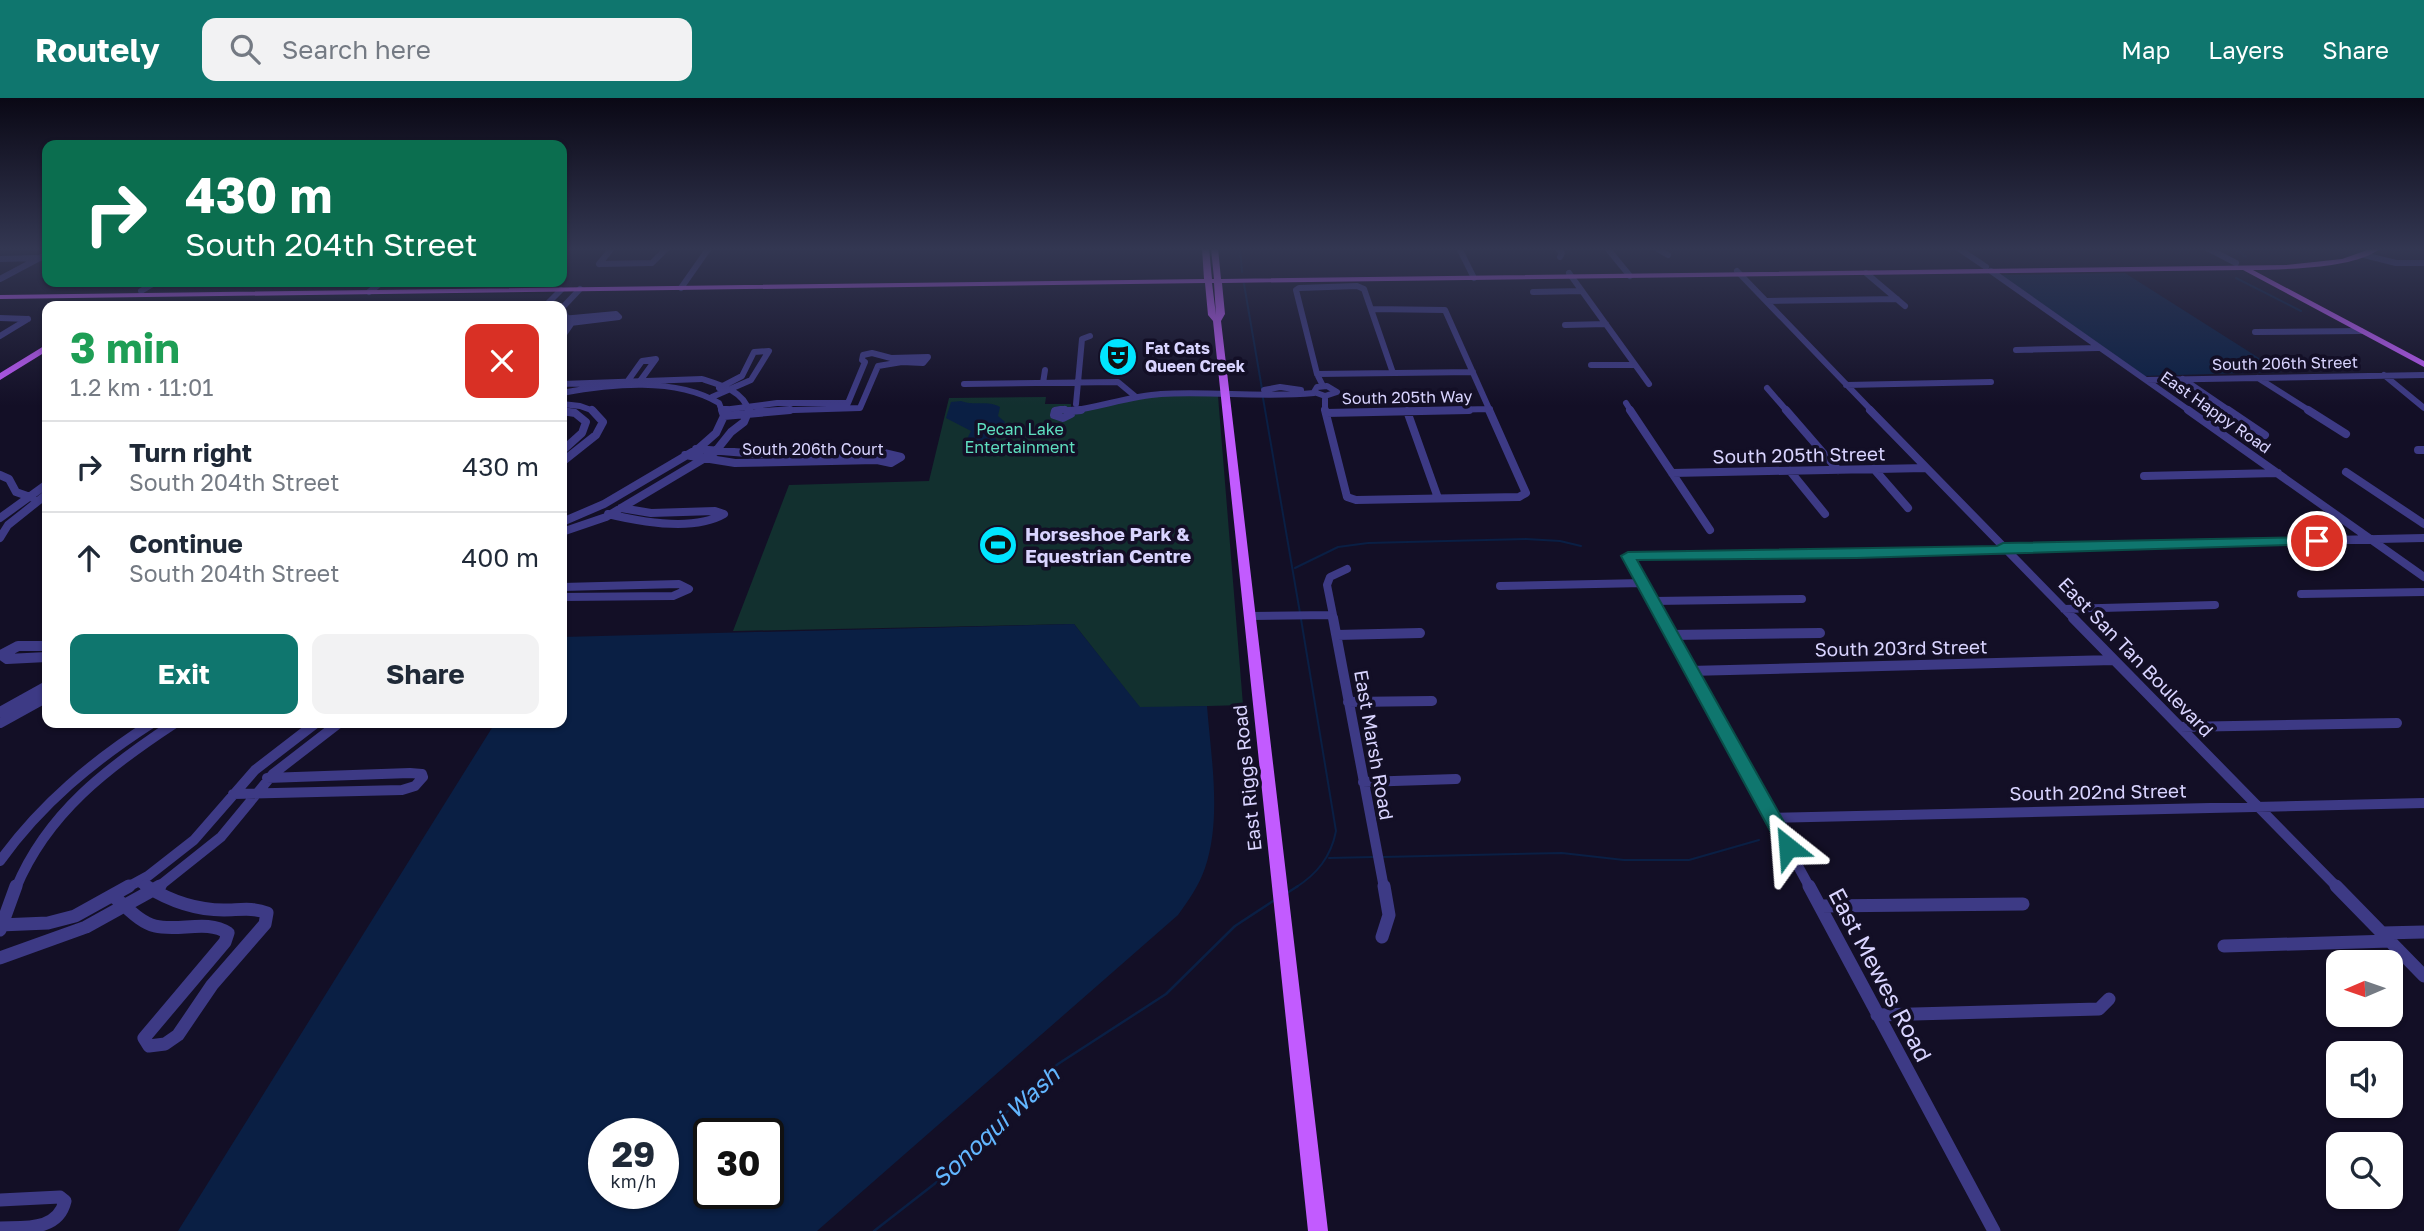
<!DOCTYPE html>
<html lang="en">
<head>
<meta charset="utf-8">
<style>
  :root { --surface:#fff; --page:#f2f2f3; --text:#1f2937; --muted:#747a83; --line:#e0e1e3; --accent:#0f766e }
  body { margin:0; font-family:"Golos Text",sans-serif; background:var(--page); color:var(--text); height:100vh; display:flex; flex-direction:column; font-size:26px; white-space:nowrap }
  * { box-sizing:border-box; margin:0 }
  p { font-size:23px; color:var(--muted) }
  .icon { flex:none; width:38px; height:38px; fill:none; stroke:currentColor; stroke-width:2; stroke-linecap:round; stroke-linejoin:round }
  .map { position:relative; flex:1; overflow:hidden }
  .side { position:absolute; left:42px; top:203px; width:525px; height:427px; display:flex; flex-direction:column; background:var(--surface); border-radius:14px; box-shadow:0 2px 5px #0004 }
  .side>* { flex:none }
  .hud { position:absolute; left:42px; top:42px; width:525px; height:147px; border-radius:14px; box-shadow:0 2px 5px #0004; background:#0b6e4f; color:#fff; overflow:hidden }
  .needle { width:46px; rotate:268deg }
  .buttons { position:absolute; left:2326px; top:852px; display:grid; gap:14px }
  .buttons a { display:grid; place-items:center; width:77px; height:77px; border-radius:14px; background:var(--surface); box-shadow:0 2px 5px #0004; font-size:35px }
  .speed { position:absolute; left:588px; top:1020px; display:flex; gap:14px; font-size:35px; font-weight:700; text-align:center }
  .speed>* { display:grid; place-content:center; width:91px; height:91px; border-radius:50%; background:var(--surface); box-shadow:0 2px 5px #0004; line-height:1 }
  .speed small { font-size:18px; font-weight:400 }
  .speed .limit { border:4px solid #111; border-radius:10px; background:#fff; color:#111 }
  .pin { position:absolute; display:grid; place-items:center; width:60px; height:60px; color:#fff; margin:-30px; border:4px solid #fff; border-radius:50%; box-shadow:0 2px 7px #0007 }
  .me { position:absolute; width:77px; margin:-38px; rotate:332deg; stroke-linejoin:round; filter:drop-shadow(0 0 5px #0008) }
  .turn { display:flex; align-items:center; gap:24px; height:147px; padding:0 28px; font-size:32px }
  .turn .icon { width:91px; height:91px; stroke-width:2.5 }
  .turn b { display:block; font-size:49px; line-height:60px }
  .round { display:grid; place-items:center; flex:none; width:74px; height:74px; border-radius:14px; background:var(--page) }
  .summary { display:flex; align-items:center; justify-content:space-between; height:119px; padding:0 28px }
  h1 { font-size:42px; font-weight:700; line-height:52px; color:#1e9e55 }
  .cta { display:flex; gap:14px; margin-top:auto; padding:14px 28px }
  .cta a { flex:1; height:80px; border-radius:14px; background:var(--accent); color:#fff; font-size:28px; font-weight:700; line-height:80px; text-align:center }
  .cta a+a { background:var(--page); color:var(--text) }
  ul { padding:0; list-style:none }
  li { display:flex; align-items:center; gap:21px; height:91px; padding:0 28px; border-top:2px solid var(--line) }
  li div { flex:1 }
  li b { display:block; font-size:26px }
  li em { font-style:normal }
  header { display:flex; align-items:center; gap:42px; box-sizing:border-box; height:98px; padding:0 35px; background:var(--accent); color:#fff }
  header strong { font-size:33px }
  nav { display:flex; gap:38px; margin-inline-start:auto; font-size:24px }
  .search { width:490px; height:63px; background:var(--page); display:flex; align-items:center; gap:18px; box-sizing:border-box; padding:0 24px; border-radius:14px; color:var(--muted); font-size:26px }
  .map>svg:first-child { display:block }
  .green { fill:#12302f }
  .water { fill:#0a1f44; fill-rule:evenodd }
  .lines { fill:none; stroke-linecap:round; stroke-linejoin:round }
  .stream-far1 { stroke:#0a1f44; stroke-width:2 }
  .stream { stroke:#0a1f44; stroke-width:2.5 }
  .minor-far3 { stroke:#3d3a85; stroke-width:6 }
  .minor-far2 { stroke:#3d3a85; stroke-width:8 }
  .minor-far1 { stroke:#3d3a85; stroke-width:10 }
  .minor { stroke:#3d3a85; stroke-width:13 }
  .major { fill:#c25bff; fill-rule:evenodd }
  .route { fill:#0f766e; stroke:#0a4d48; stroke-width:2 }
  .labels { text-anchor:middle; stroke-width:7; stroke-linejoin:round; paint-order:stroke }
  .far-poi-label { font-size:16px; font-weight:bold; fill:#d9d4ff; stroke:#130f26; text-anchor:start }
  .far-street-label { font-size:16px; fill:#d9d4ff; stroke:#130f26 }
  .far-park-label { font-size:16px; fill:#5fe0c0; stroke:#130f26 }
  .street-label { font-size:19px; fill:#d9d4ff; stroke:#130f26 }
  .poi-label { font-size:19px; font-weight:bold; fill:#d9d4ff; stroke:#130f26; text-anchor:start }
  .near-street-label { font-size:23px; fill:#d9d4ff; stroke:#130f26 }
  .near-water-label { font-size:24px; font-style:italic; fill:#62b6ff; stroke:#130f26 }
</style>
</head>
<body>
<header>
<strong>Routely</strong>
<div class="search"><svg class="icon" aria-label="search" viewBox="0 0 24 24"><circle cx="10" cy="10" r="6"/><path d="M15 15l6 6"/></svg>Search here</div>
<nav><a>Map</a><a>Layers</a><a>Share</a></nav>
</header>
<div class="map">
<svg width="2424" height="1133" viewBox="0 0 2424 1133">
  <rect width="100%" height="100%" fill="#130f26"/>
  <path class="green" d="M1168,297L1218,298L1243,607L1140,610L1074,526L733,533L789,387L929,383L949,300L1046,299L1045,306H1071V309H1083Z"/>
  <path class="water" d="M2125,175L2281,274L2144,278L2001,177Z
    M961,303C974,308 988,302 1000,309L998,318L1005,324L1000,336L995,339L997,344L984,348L971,347L967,341L971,333L946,320L951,304Z
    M1074,526L1140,609L1207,608C1211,660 1222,720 1205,770C1199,788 1188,803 1178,817L817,1133H178L495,625H562V539ZM604,1036H663V1096H604ZM709,1036H768V1096H709Z"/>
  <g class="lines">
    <path class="stream-far1" d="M1240,150L1242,174
      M2234,150L2246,159
      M2236,180L2301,213
      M1244,186L1262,291
      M1263,300L1300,515
      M1295,470L1338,449L1368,445L1526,441L1560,443L1581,448
      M1382,759L1562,755L1624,762H1689L1759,742
      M1329,760L1373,759
      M1295,790C1317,776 1331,759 1336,733L1301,521"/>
    <path class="stream" d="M1287,795L1298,788
      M874,1133L951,1073L1022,998L1058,966L1166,896L1235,828L1273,803"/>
    <path class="minor-far3" d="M1459,150L1474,180
      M1558,150L1562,155L1560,159
      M1607,150L1630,178
      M1656,150L1668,157
      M1958,150L1986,169
      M2207,150L2236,165
      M2364,157L2396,165H2424
      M0,161L36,160
      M599,166L652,165L667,150
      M599,166L612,150
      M1737,173L1872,313
      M1991,173L2190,313
      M1569,175L1649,286
      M1866,175L1905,208
      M0,181L47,156
      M54,184H111
      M681,190L709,150
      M141,193L156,184
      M369,194L382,184
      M1533,194L1582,193
      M1767,203L1897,201
      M545,208L561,192
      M1372,211L1445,212L1490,313
      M0,220L28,221
      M562,221L616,216L619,219L562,226
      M1565,227L1606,226
      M2255,234L2361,233
      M0,238L28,221
      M562,239L571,226L562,212L563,209L580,191
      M2016,252L2098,250
      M1591,267H1635
      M1317,276L1473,274
      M2384,277L2424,310
      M2258,280L2310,313
      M2183,281L2230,313
      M2146,282L2424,277
      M627,284L642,263L656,261L640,283
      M1043,285L1045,272
      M562,286L702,281C721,287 743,293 749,313
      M964,286L1118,284L1136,299
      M1846,287L1991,284
      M1323,288L1317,276L1296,192L1299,190L1357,188L1364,191L1393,275
      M1327,288L1337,294L1325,298L1314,294L1317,289Z
      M1767,290L1787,313
      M1264,292L1280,289L1301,292
      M562,295C611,286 675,279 719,305L722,313
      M1325,298V313
      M712,299L751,282L769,253L754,254L742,278L719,290
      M1626,305L1631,313
      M562,306L580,308L594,313
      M1076,306L1082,241L1090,238
      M723,312L777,305H848L865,264L862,262L863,257L872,255L891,260L928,259L923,265L902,264L878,268L860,310L758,313
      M1055,313L1063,311L1070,313
      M1070,313C1101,309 1130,298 1161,296C1212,293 1264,300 1314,295
      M1398,313L1490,311"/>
    <path class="minor-far2" d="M723,312H727
      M1061,312L1055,313L1054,317L1063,320L1071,316L1065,312
      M1325,312L1347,399L1356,402L1519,399L1526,395L1489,312
      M1630,312L1710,432
      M1786,312L1838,372
      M1870,312L2075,522
      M2188,312L2424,479
      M2228,312L2265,337
      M2308,312L2346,336
      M562,313L575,315L586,324L582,335L562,353
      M1070,313L1081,312
      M1407,313L1438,400
      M1326,315L1469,312
      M724,318L790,312
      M2418,352H2424
      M685,357L735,365L877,362L891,365L901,359L884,355L759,356L696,351
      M562,364L596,337L603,324L592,312
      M1874,371L1908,410
      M1790,373L1825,416
      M2346,374L2424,426
      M1672,375L1926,370
      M0,377L9,381L16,394L33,400
      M2144,378L2278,375
      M608,416C641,424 693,434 724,416L715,413L651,415L621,410
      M0,420L47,386
      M562,424L604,406L699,350L716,335L724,318L722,312
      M562,434L606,419L715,354L731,334L744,324L749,312
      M0,440L8,427L47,396
      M2003,449L2424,440
      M1500,488L1643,485
      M562,489L679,486L689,491L673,498L562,499
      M2301,496L2424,494
      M1653,503L1802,501
      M2064,511L2215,507
      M1251,518L1333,517
      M1334,522L1327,487L1330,479L1347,471
      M1663,522L1628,458L2006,452"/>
    <path class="minor-far1" d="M1333,520L1384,790
      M1662,520L1810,790
      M2073,520L2338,790
      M1337,537L1420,535
      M1670,537L1820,535
      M47,548H18L1,557L7,561L47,559
      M1689,573L2114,562
      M1348,604L1432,603
      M0,614L47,588
      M0,625L47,599
      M2180,629L2397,625
      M1363,684L1456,681
      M233,696L402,692L415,688L423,679L422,676L410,675L267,680
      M1772,720L2424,705
      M0,763C41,706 93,663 152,625
      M139,784L149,790
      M16,790C47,715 108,669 175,625
      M126,790L148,778L194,742L255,672L316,625
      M157,790L221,739L273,676L339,625"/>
    <path class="minor" d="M1809,788L1994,1133
      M2336,788L2424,878
      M114,799C127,809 139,824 155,828C179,834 207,821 228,835L225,844L144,940L149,948L165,946L178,937L212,887L265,826L267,815C253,809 239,812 224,812C196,812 170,803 146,788
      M1820,808L2023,806
      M0,827L48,825L75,818L129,788
      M0,832L16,788
      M2382,835L2424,834
      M1382,839L1389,817L1384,788
      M2224,848L2390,843
      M0,860L86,829L160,788
      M1877,917L2099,911L2109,901
      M0,1102L60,1099L65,1103C58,1133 25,1129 0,1130"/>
    <path class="major" d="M1202,150H1209L1212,181H1214L1211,150H1218L1221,181L2286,167L2342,161L2373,150H2381C2355,171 2287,171 2253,172L2424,263V269L2243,172L1222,185L1225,216L1221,223L1328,1133H1308L1213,223L1208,217L1205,185L0,201V197L1204,181ZM1212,185H1214L1216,217Z
      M44,248H47V253L0,282V275Z"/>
  </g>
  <linearGradient id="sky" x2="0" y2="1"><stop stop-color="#0a0815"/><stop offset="0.49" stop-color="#333752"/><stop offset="1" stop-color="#333752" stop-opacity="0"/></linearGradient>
  <rect width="2424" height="308" fill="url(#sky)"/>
  <path class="route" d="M2317,439L2322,440V446L1857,460L1637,462L1798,749L1795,754H1781L1779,749L1621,458L1628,454L1997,448L2003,445Z"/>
  <defs>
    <symbol id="theatre-disc" viewBox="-11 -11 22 22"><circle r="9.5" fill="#00e5ff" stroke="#130f26"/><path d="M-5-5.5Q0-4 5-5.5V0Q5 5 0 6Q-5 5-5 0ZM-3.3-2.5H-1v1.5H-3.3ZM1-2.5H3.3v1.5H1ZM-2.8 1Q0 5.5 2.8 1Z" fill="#111"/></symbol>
    <symbol id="stadium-disc" viewBox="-11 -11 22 22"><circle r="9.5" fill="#00e5ff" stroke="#130f26"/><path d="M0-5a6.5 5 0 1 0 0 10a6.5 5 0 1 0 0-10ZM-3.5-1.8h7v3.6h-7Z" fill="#111"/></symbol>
  </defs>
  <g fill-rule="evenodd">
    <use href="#theatre-disc" x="1096" y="237" width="44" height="44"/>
    <use href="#stadium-disc" x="976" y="425" width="44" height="44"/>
  </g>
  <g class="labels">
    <g class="far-poi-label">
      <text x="1145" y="256">Fat Cats<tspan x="1145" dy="18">Queen Creek</tspan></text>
    </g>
    <g class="far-street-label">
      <text transform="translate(2285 265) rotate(-1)" y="6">South 206th Street</text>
      <text transform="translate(1407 299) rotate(-1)" y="6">South 205th Way</text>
      <text transform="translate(2216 314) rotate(35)" y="6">East Happy Road</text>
      <text x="813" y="357">South 206th Court</text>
    </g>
    <g class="far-park-label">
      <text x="1020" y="337">Pecan Lake<tspan x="1020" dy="18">Entertainment</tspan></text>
    </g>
    <g class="street-label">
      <text transform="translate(1799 357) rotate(-1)" y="7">South 205th Street</text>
      <text transform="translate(1901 550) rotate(-1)" y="7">South 203rd Street</text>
      <text transform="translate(2136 559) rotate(46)" y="7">East San Tan Boulevard</text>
      <text transform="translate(1374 647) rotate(80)" y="7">East Marsh Road</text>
      <text transform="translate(1247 680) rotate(-96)" y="7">East Riggs Road</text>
      <text transform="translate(2098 694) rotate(-1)" y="7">South 202nd Street</text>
    </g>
    <g class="poi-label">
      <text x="1025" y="443">Horseshoe Park &amp;<tspan x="1025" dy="22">Equestrian Centre</tspan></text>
    </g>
    <g class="near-street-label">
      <text transform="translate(1880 877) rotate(62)" y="8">East Mewes Road</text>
    </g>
    <g class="near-water-label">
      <text transform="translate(996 1029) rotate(-43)" y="8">Sonoqui Wash</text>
    </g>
  </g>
</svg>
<div class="buttons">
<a><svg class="needle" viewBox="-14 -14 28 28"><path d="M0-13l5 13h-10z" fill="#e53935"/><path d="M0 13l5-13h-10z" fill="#747a83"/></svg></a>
<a><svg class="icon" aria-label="sound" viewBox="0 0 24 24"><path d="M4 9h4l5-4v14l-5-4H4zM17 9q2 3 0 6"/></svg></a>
<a><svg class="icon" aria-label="search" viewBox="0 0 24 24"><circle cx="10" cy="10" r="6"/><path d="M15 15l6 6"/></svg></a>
</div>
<div class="speed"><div>29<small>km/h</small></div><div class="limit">30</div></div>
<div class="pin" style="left:2317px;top:443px;background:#d93025"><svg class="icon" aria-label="arrive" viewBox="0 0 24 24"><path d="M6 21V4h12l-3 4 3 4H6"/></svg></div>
<svg class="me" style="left:1788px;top:749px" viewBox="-20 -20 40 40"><path d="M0-17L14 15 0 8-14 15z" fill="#0f766e" stroke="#fff" stroke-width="4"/></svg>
<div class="hud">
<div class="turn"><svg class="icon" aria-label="right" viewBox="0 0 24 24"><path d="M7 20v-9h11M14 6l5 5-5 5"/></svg><div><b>430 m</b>South 204th Street</div></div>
</div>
<section class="side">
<div class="summary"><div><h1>3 min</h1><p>1.2 km · 11:01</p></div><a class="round" style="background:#d93025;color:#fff"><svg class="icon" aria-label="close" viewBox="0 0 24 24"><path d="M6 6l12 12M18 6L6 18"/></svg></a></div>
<ul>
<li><svg class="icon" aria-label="right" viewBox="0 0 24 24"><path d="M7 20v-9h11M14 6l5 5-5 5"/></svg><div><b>Turn right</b><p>South 204th Street</p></div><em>430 m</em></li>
<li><svg class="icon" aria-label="ahead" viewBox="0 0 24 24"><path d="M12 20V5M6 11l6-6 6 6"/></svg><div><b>Continue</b><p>South 204th Street</p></div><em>400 m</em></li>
</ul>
<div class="cta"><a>Exit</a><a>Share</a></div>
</section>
</div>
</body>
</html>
